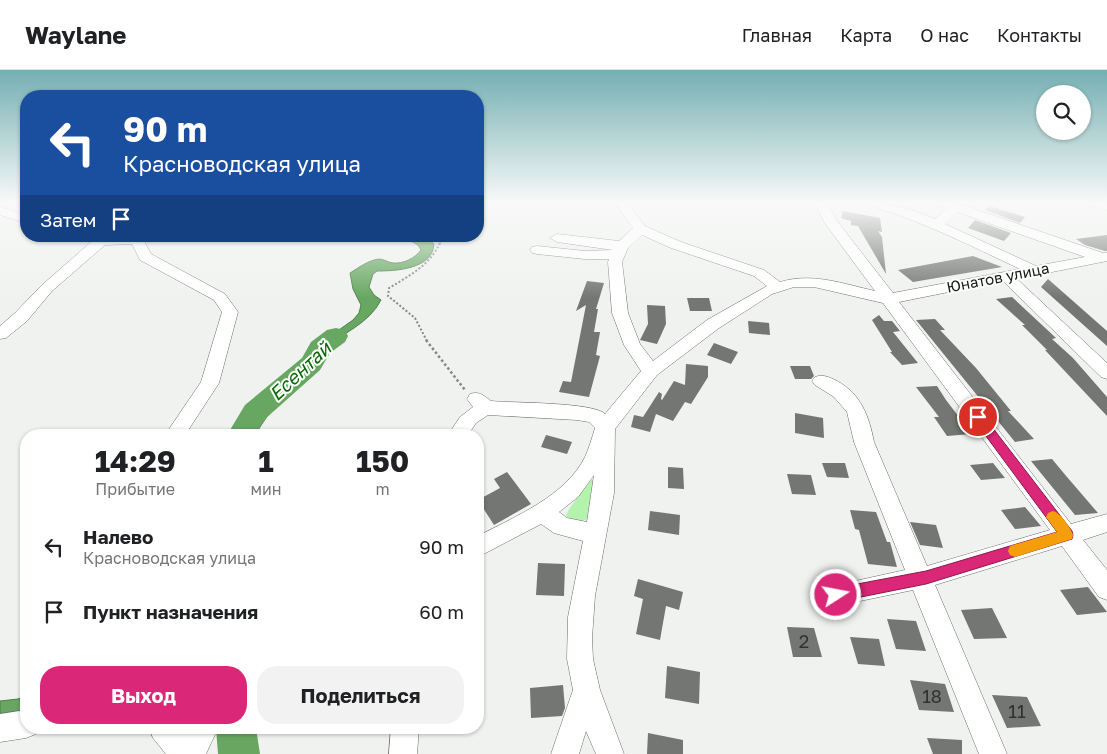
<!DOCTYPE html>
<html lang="ru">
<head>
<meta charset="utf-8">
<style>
  :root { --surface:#fff; --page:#f2f2f2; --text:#202124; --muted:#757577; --line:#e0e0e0; --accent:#db2777 }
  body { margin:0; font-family:"Golos Text",sans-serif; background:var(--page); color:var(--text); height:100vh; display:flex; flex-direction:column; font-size:19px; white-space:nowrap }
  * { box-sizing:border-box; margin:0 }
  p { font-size:16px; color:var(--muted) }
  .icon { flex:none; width:28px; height:28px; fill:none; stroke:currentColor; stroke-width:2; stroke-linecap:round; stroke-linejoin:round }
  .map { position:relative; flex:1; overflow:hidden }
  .panel { position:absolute; left:20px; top:359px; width:464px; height:305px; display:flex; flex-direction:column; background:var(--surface); border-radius:20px; box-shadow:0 1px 4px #0004 }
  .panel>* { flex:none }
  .top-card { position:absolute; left:20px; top:20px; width:464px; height:152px; border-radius:20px; box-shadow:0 1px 4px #0004; background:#1a4fa0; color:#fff; overflow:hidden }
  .controls { position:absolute; left:1036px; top:15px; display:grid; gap:10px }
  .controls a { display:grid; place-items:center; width:55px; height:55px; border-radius:50%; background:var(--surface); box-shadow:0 1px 4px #0004; font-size:25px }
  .pin { position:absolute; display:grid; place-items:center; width:42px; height:42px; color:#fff; margin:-21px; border:2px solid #fff; border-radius:50%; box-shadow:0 1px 5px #0007 }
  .me { position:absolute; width:55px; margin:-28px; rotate:79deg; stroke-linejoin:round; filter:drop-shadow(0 0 4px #0008) }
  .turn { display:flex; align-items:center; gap:18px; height:105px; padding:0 20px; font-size:22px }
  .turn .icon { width:65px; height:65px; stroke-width:2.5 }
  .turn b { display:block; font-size:35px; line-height:42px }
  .then { display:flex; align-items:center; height:48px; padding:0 20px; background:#0003; gap:10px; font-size:19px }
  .eta { display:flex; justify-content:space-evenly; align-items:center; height:85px; text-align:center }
  .eta b { font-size:30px; font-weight:700; line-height:35px }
  .cta { display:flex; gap:10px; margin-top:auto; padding:10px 20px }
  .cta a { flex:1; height:58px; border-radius:20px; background:var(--accent); color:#fff; font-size:20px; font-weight:700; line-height:58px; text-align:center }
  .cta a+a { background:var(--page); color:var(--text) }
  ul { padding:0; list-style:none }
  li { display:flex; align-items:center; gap:15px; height:65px; padding:0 20px }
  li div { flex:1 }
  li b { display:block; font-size:19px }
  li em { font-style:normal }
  header { display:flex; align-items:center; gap:30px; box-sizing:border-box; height:70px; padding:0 25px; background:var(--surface); border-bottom:1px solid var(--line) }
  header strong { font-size:24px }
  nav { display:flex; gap:28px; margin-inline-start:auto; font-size:18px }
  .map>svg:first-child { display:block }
  .green { fill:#b4f3ae }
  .water { fill:#67a762; stroke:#507d4c }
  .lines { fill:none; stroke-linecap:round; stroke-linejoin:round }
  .river { fill:#67a762; fill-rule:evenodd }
  .building { fill:#737673 }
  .minor-casing { stroke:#6a6d6a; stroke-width:1 }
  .path-far1 { stroke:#858785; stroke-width:2; stroke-dasharray:2 2; stroke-linecap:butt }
  .path { stroke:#858785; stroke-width:2.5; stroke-dasharray:2.5 2.5; stroke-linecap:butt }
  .minor { fill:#fff; fill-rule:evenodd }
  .route { fill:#db2777; stroke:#8e194d }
  .slow { fill:#f59e0b }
  .labels { text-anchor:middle; stroke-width:4; stroke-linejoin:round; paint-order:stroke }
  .far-street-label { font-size:15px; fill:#191a19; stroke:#fdfffc }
  .near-number-label { font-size:18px; fill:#303130 }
  .water-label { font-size:19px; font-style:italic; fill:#0b6907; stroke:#fdfffc }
</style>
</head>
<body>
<header>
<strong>Waylane</strong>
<nav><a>Главная</a><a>Карта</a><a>О нас</a><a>Контакты</a></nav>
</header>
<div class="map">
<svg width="1107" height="684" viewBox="0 0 1107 684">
  <rect width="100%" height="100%" fill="#eff2ef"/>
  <path class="green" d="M591,409L598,413L592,447C582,452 576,454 566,446L569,439Z"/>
  <path class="water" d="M402,166H425L434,174C433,199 396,201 377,201L373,204L369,217L374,225L381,230C369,254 342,263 323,280C299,302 272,337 255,365H233L261,330L284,312L312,279L353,250L359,243L361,235L353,219L350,203C358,198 369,190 379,189C384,189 389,193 393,193C404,194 415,188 421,180L418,175Z
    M26,626V649L20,651L0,650V631L18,629Z"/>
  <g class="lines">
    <path class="river" d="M336,258L345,260L348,266L345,272L330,283L320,300L265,349L255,365H227L245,335L302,288L311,272L327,260Z
      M216,658H256L260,684H218Z"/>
  </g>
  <path class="building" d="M989,136L1025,147L1020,153L985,140Z
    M843,141L880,148L882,162L878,161L882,167L886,204L858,156L851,155V151L841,148Z
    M975,150L1011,163L1004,171L968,158Z
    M1107,165V181H1105L1085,175L1076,169Z
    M973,186L1002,197L913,212L898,200Z
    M1048,209L1107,261V276L1041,217Z
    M587,211L604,213L596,239H598L594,262H600L596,285L600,286L589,327L559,322L563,311L571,312L586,235L576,241Z
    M1012,227L1056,268L1052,269L1073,288L1107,327V346L1045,280H1047L1022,255H1025L996,229Z
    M687,228H709L712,241H690Z
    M647,235L665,236L666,254L657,274L640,270L648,254Z
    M879,245L884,251H892L900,261L893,262L918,293L902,295L890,282H892L872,250Z
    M935,249L945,260H940L976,298L1011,341H1008L1034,369L1015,372L916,250Z
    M748,251L769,253L770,265L749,263Z
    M714,273L738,282L731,294L707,285Z
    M686,294L708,296V307L691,334L685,332L673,351L656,344L650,362L631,357L634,345L643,347L659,322L662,324L661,329L662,330L674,311L685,315Z
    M790,296H810L814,306L811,309H795Z
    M937,316L946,330L972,364L947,366L934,347H939L916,317Z
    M795,343L823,348L824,368L795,363Z
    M546,365L572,372L567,384L541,377Z
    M1052,389L1067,407L1098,443L1075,445L1031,391Z
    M822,393H845L849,408L827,407Z
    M993,393L1005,408L981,410L970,395Z
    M668,397L683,398L684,419L668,418Z
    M507,402L531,434L494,455L478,430L500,418L494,409Z
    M787,404L811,405L816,425L792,424Z
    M1025,437L1041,456L1015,459L1001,440Z
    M850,440L876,442L887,472H890L897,497L868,494L859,460L855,459Z
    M650,441L680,445L679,465L648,460Z
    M910,452L936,455L943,478L920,475Z
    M538,493L565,494L564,526L536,525Z
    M638,509L683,522L679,540L666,536L660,570L636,564L643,529L634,526Z
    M1088,517L1107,542L1077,545L1060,520Z
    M992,538L1007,568L974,569L961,540Z
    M887,549L916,551L926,581L896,579Z
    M787,557L814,558L822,587H793Z
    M850,567L879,569L885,596L858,594Z
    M667,596L700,602L699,634L665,628Z
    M910,610L945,614L954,642L919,640Z
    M563,615L565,638L562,646L531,648L530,618Z
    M992,625L1027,627L1041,656L1007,658Z
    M648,663L683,670V684H647Z
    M927,668L962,670V684H933Z"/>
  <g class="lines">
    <defs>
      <path id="minor" d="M615,133H627L645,156L681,172L764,200L780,212C812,202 844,214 875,221L824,152L815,133H827L837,151L893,223L1020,199C971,176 923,151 870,136L869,133C893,133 913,140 935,149L946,138L940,136L939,133H957L1103,183H1107V191L1017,209L1107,293V309L1101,307L1003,211L899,232L1071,454L1107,444V462L1083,470L1107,500V530L1099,527L1062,476L935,515L1007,684H979L913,520L836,536L828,533L824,525L828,517L905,500L854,372L847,342L834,327L815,315L812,311L815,307C823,304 829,307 837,311C861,324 869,346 874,372L927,496L1050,460L883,233L814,217H794L772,224L719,258L657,305L615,359L614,423L595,526L592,568L593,589L600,620L624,684H596L586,661L579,684H551L573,620L567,589L568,547L583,471L554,463L541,454L478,487V466C514,447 566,426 585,387C589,378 592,368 595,358L589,352L577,350L488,345L476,353L468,365H448L460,347L473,337L467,329L470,324C479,321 483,325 491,331C511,333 594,332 605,344L641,301L624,275L612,243L608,192L609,189H585L537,184L532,183L530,180L532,177L537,176L585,181L613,180L557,172L550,168L557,164L619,171L633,158ZM957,142L1085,187L1036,196L945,154ZM642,165L671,178L754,206L767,216L707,250L653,291L640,274L628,243L622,192L628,178ZM594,405L587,452L567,448L559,442L578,427Z
        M1091,133H1107V140L1092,136Z
        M0,137L26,145V153L0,145Z
        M79,166L142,167L151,184L225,224L238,242L219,313L185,365H165L201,312L222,242L214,230L140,190L132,174L105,175L52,221L27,251L6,268L0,269V256L15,243L42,215L91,172L81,169Z
        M26,640V658H38L36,664L26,668L0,672V644Z
        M149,658H180L186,664L189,658H218L206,684H166L153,668Z
        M391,658H419L417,684H389Z"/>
    </defs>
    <use href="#minor" class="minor-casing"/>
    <path class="path-far1" d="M427,271L415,248L388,226L389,218C409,206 430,195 440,173L433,166"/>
    <path class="path" d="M426,270L465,320"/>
    <use href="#minor" class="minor"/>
  </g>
  <linearGradient id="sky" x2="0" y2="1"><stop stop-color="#74afb2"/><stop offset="0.58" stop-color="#f8f9f8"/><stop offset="1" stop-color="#f8f9f8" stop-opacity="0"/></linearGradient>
  <rect width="1107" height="228" fill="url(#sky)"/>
  <path class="route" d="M978,343L982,344L1072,461L1073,465L1072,469L926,514L836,532L831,530L829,525L831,520L836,518L926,501L1057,462L974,350L972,347L974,344Z"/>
  <path class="slow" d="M1053,441C1062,444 1070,457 1073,465L1072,469L1015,487L1010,485L1008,481L1010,476L1057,462L1046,447L1048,443Z"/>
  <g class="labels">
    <g class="far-street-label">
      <text transform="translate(998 208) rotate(-11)" y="5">Юнатов улица</text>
    </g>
    <g class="near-number-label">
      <text x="804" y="578">2</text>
      <text x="932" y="633">18</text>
      <text x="1017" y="648">11</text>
    </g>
    <g class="water-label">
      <text transform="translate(300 301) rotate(-43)" y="7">Есентай</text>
    </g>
  </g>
</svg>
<div class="controls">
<a><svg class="icon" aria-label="search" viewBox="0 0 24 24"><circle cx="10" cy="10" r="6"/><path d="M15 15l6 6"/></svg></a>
</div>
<div class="pin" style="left:978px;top:347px;background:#d93025"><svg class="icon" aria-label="arrive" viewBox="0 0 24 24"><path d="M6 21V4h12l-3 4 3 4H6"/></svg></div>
<svg class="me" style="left:836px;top:525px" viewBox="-20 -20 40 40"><circle r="17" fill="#db2777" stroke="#fff" stroke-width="3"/><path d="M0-11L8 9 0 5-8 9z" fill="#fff"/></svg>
<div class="top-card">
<div class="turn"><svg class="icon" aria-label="left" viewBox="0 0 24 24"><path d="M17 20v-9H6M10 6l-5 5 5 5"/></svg><div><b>90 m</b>Красноводская улица</div></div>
<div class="then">Затем<svg class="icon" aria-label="arrive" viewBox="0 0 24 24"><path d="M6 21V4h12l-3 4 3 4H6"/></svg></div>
</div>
<section class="panel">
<div class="eta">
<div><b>14:29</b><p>Прибытие</p></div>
<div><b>1</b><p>мин</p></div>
<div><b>150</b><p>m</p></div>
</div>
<ul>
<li><svg class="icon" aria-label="left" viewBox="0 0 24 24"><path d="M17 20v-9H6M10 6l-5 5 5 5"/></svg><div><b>Налево</b><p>Красноводская улица</p></div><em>90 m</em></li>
<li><svg class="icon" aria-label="arrive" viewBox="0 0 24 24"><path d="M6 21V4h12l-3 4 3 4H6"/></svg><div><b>Пункт назначения</b></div><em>60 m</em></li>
</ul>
<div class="cta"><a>Выход</a><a>Поделиться</a></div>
</section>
</div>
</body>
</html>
